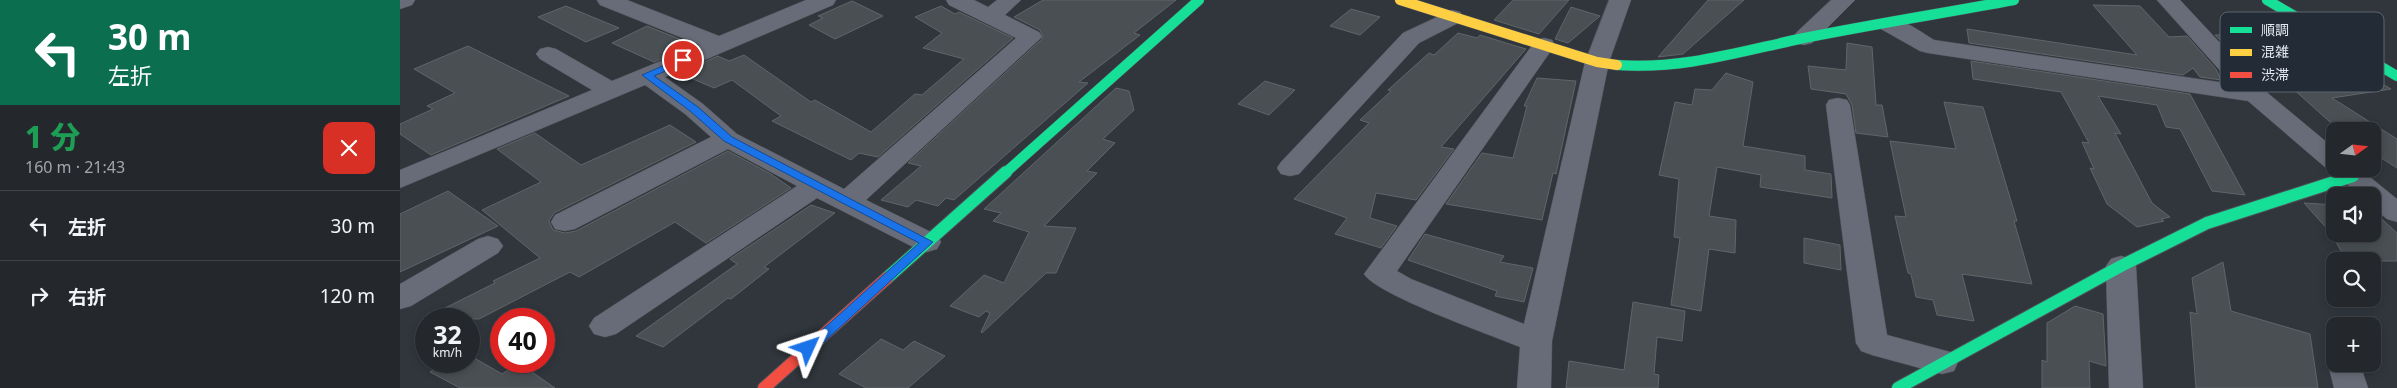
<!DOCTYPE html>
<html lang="ja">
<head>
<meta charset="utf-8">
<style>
  :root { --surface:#24282d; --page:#303439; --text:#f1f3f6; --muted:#a3a6aa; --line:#414449 }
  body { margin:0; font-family:"Noto Sans","Noto Sans JP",sans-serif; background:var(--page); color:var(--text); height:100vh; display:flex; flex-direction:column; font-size:19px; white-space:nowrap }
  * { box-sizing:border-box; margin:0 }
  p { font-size:16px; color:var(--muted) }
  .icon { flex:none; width:28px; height:28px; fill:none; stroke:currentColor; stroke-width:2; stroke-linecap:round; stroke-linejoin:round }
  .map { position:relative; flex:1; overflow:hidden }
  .details { display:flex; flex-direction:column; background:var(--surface); width:400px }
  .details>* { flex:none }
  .banner { background:#0b6e4f; color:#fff; overflow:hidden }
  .needle { width:32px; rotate:75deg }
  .buttons { position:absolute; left:1926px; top:122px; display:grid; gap:10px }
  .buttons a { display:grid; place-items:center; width:55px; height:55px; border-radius:10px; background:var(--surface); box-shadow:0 2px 8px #0003,0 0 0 1px var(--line); font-size:25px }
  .speed { position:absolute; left:15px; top:308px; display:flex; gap:10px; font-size:25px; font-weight:700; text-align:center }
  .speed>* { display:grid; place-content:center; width:65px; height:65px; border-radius:50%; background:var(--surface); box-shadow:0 2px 8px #0003,0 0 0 1px var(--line); line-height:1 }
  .speed small { font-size:12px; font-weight:400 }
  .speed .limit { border:8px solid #d22; background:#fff; color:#111 }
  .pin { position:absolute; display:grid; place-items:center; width:42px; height:42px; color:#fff; margin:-21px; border:2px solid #fff; border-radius:50%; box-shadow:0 1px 5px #0007 }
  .me { position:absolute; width:55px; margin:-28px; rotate:48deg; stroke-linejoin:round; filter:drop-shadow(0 0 4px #0008) }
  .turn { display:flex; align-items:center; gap:18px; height:105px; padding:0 25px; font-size:22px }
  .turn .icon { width:65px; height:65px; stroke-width:2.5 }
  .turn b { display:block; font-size:35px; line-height:42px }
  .round { display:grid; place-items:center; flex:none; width:52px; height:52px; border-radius:10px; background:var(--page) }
  .headline { display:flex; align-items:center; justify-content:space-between; height:85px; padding:0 25px }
  h1 { font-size:30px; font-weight:800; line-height:38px; color:#1e9e55 }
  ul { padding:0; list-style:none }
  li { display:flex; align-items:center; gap:15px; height:70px; padding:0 25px; border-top:1px solid var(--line) }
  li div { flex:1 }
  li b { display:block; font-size:19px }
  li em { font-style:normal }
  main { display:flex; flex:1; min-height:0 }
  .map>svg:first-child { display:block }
  .building { fill:#494f53; stroke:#5f6569 }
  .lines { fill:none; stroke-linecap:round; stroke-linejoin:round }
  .street-casing { stroke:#4e5358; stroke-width:1 }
  .fast-far1-casing { stroke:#4e5358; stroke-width:11 }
  .fast-casing { stroke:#4e5358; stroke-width:14 }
  .slow-casing { stroke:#4e5358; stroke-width:11 }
  .jam-casing { stroke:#4e5358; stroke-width:14 }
  .street { fill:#686c78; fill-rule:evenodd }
  .fast-far1 { stroke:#16e098; stroke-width:10 }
  .fast { stroke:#16e098; stroke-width:12 }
  .slow { stroke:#ffcf43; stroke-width:10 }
  .jam { stroke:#f24e42; stroke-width:12 }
  .route { fill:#1a73e8; stroke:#114b97 }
  .key { fill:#222b36; stroke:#5c646e; stroke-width:1 }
  .key-label { font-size:14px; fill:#e4eaf1 }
</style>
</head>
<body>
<main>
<section class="details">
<div class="banner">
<div class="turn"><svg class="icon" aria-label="left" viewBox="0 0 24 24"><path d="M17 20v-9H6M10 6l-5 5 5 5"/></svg><div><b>30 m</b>左折</div></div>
</div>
<div class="headline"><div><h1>1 分</h1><p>160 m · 21:43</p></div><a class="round" style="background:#d93025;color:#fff"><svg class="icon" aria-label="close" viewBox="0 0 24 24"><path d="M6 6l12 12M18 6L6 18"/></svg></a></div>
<ul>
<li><svg class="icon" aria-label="left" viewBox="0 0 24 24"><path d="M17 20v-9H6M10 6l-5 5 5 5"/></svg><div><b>左折</b></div><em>30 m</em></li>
<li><svg class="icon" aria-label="right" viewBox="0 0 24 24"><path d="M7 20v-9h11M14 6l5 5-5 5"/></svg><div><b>右折</b></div><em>120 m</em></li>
</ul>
</section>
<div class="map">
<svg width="1997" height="388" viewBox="0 0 1997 388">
  <rect width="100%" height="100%" fill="#30363c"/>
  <path class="building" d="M643,0H776L734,33L740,35L679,82L688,83L554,200L546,198L538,206L516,200L508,207L481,200L521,166L508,163L643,38L640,30L614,17Z
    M1113,0H1169L1139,34L1094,20Z
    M1308,0H1344L1283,54L1258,57Z
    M452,1L483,16L435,39L409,25L423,18L418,16Z
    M1693,5L1740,6L1769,37L1787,36L1816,69L1821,80L1800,77L1793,68L1783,75L1569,43L1567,29L1737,55Z
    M166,6L219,28L186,42L138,17Z
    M541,6L555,14L559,12L613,38L478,157L459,153L451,160L372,121L381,116L332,80L314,88L279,73L318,56L329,61L344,55L411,102L415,100L471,132L515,94L522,95L564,59L523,48L542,33L515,17Z
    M1171,7L1200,16L1168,43L1155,39Z
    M951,9L980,17L960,35L930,26Z
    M247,26L282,40L294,45L254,62L212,43Z
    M1058,33L1077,38L1080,35L1126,49L1041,147L1054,149L1016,200L976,193L970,218L997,226L981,248L935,234L947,218L894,199L969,123L960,120L991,91L988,90L1029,53L1034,55Z
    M1856,33L1902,68L1934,63L1942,68L1952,66L1991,89L1932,98L1997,139V168L1972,152V131H1940L1890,86H1865L1815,35Z
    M1447,43L1472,47L1476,105H1482L1488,137L1456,133L1452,105L1446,94L1411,89L1408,66L1446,70Z
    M68,46L169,96L31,155L0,134V124L33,109L27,106L55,93L14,69Z
    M1571,61L1790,94L1845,195L1812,191L1780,129L1766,127L1757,105L1698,96L1721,134L1715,133L1752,203L1770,217L1761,219L1764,221L1737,227L1707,204L1690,168L1694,169L1682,142L1689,143L1661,92L1573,79Z
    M1326,73L1353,82L1343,146L1405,156V170L1431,174L1432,198L1360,187L1361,175L1317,167L1309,216L1336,220L1335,253L1309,249L1301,311L1271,305L1280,238L1274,237L1279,179L1259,175L1275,102L1292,105L1295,89L1312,90Z
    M1137,78L1176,81L1156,174L1153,173L1142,220L1046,204L1082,153L1113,158L1127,106H1124Z
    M865,81L895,90L869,115L838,104Z
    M716,88L729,91L734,110L703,139L715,143L687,171L697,173L644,226L676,228L656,273H646L582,333L581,332L590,313L586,311L579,317L550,306L584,275L604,283L629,232L593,221L601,213L584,209Z
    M1544,102L1583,107L1617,221H1614L1632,284L1562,274L1574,321L1537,315L1533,300L1516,297L1511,274L1508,273L1495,216L1506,217L1490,141L1556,149Z
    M270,125L296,142L154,213L149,221L153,230L165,233L176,231L328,151L371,174L391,188L306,243L275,222L179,277L170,272L79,319H23L95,283L93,281L140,258L82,210L141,182L97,149L135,133L181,165Z
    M48,191L98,226L0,272V214Z
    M1904,203L1935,205V234H1972V210L1997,233V261H1947L1930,232Z
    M411,205L435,213L364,267L369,269L331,299L328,298L263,347L236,336L337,264L330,259Z
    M1025,234L1104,256L1100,262L1133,268L1124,302L1095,296L1097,291L1008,260Z
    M1404,238L1440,245L1441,270L1404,263Z
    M1823,262L1831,311L1910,334L1918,388H1796L1790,312L1797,314L1792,278Z
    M1233,302L1285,311L1282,341L1257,337L1254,374L1259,375L1258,388H1166L1169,361L1224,370Z
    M1675,306L1703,314L1706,366L1689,361L1690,388H1642V360L1647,362V323Z
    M481,339L503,350L514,341L545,356L508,388H466L439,374Z
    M69,355L102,374L119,363L155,388H60L30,372L46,361H69Z"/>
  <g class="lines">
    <defs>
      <path id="street" d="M0,0H15L12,5L0,9Z
        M197,0H227L319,36L406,0H436L433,5L265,77L303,104L337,134L444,189L616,38L549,5L546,0H574L588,7L597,0H621L605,15L639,32L642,37L466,200L537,235L541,242L537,249L527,252L517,249L417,198L216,334L205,337L194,334L189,326L194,318L397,186L328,149L175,229L165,231L155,229L151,222L155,215L311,137L285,114L245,85L0,188V170L192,90L140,59L136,54L140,49L148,47L156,49L212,81L300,45L200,5Z
        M1209,0H1231L1209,62L1152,341L1151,388H1117L1120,347C1091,335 977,295 964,274L1136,40L1144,38L1152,40L1155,45L997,271L1011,279L1124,324L1185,62Z
        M1431,0H1455L1412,43L1404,45L1396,43L1393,38L1396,33Z
        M1757,0H1780L1864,90L1935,149V169H1960L1997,199V222L1987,219L1972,207V196H1960L1931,169L1926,168L1848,101L1528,53L1520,51L1481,29L1478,24L1481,19C1499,15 1519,31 1534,40L1832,84Z
        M1052,10L1060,12L1063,17L1060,22L1019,43L899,174L890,176L881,174L877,168L881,162L1003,33Z
        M1438,98L1447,100L1450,105L1487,335L1554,353L1558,362L1554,371L1542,374L1472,355L1461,351L1456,343L1426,105L1429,100Z
        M88,236L98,239L103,246L98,253L11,306L0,309V284L78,239Z
        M1721,256L1731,259L1736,266L1743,388H1709L1706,266L1711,259Z
        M1932,355H1935V364H1960L1968,388H1934L1928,364Z"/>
      <path id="fast-far1" d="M1867,0L1997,76
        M1217,65C1282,70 1342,51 1404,38C1474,24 1544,13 1614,0
        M604,174L799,0"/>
      <path id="fast" d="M487,278L606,172
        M1498,388L1721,266L1807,223L1953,176"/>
      <path id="slow" d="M1000,0L1197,62L1217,65"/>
      <path id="jam" d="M364,388L487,278"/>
    </defs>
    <use href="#street" class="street-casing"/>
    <use href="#fast-far1" class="fast-far1-casing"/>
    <use href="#fast" class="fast-casing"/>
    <use href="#slow" class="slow-casing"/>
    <use href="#jam" class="jam-casing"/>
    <use href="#street" class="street"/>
    <use href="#fast-far1" class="fast-far1"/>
    <use href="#fast" class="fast"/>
    <use href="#slow" class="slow"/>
    <use href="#jam" class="jam"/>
  </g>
  <path class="route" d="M283,57L288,60L286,62L254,76L298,107L332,137L533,242L413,352H404L402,348L519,243L324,141L290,111L242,75Z"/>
  <rect x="1820" y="12" width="164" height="80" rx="8" class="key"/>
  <rect x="1830" y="27" width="22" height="6" fill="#16e098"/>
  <rect x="1830" y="49" width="22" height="7" fill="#ffcf43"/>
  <rect x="1830" y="72" width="22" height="6" fill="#f24e42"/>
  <g class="key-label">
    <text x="1861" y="35">順調</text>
    <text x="1861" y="57">混雑</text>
    <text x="1861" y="80">渋滞</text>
  </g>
</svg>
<div class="buttons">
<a><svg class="needle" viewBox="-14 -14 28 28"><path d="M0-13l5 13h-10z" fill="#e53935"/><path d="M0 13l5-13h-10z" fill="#a3a6aa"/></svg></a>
<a><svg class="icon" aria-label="sound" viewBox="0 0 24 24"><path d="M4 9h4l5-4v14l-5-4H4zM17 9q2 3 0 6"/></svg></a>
<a><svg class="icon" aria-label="search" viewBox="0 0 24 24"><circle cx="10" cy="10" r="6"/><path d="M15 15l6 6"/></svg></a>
<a>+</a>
</div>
<div class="speed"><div>32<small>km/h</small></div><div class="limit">40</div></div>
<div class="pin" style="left:283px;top:60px;background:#d93025"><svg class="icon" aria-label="arrive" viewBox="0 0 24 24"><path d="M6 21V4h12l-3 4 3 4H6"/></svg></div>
<svg class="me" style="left:408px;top:348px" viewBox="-20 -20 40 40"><path d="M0-17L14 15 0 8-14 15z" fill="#1a73e8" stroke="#fff" stroke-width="4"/></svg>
</div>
</main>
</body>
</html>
